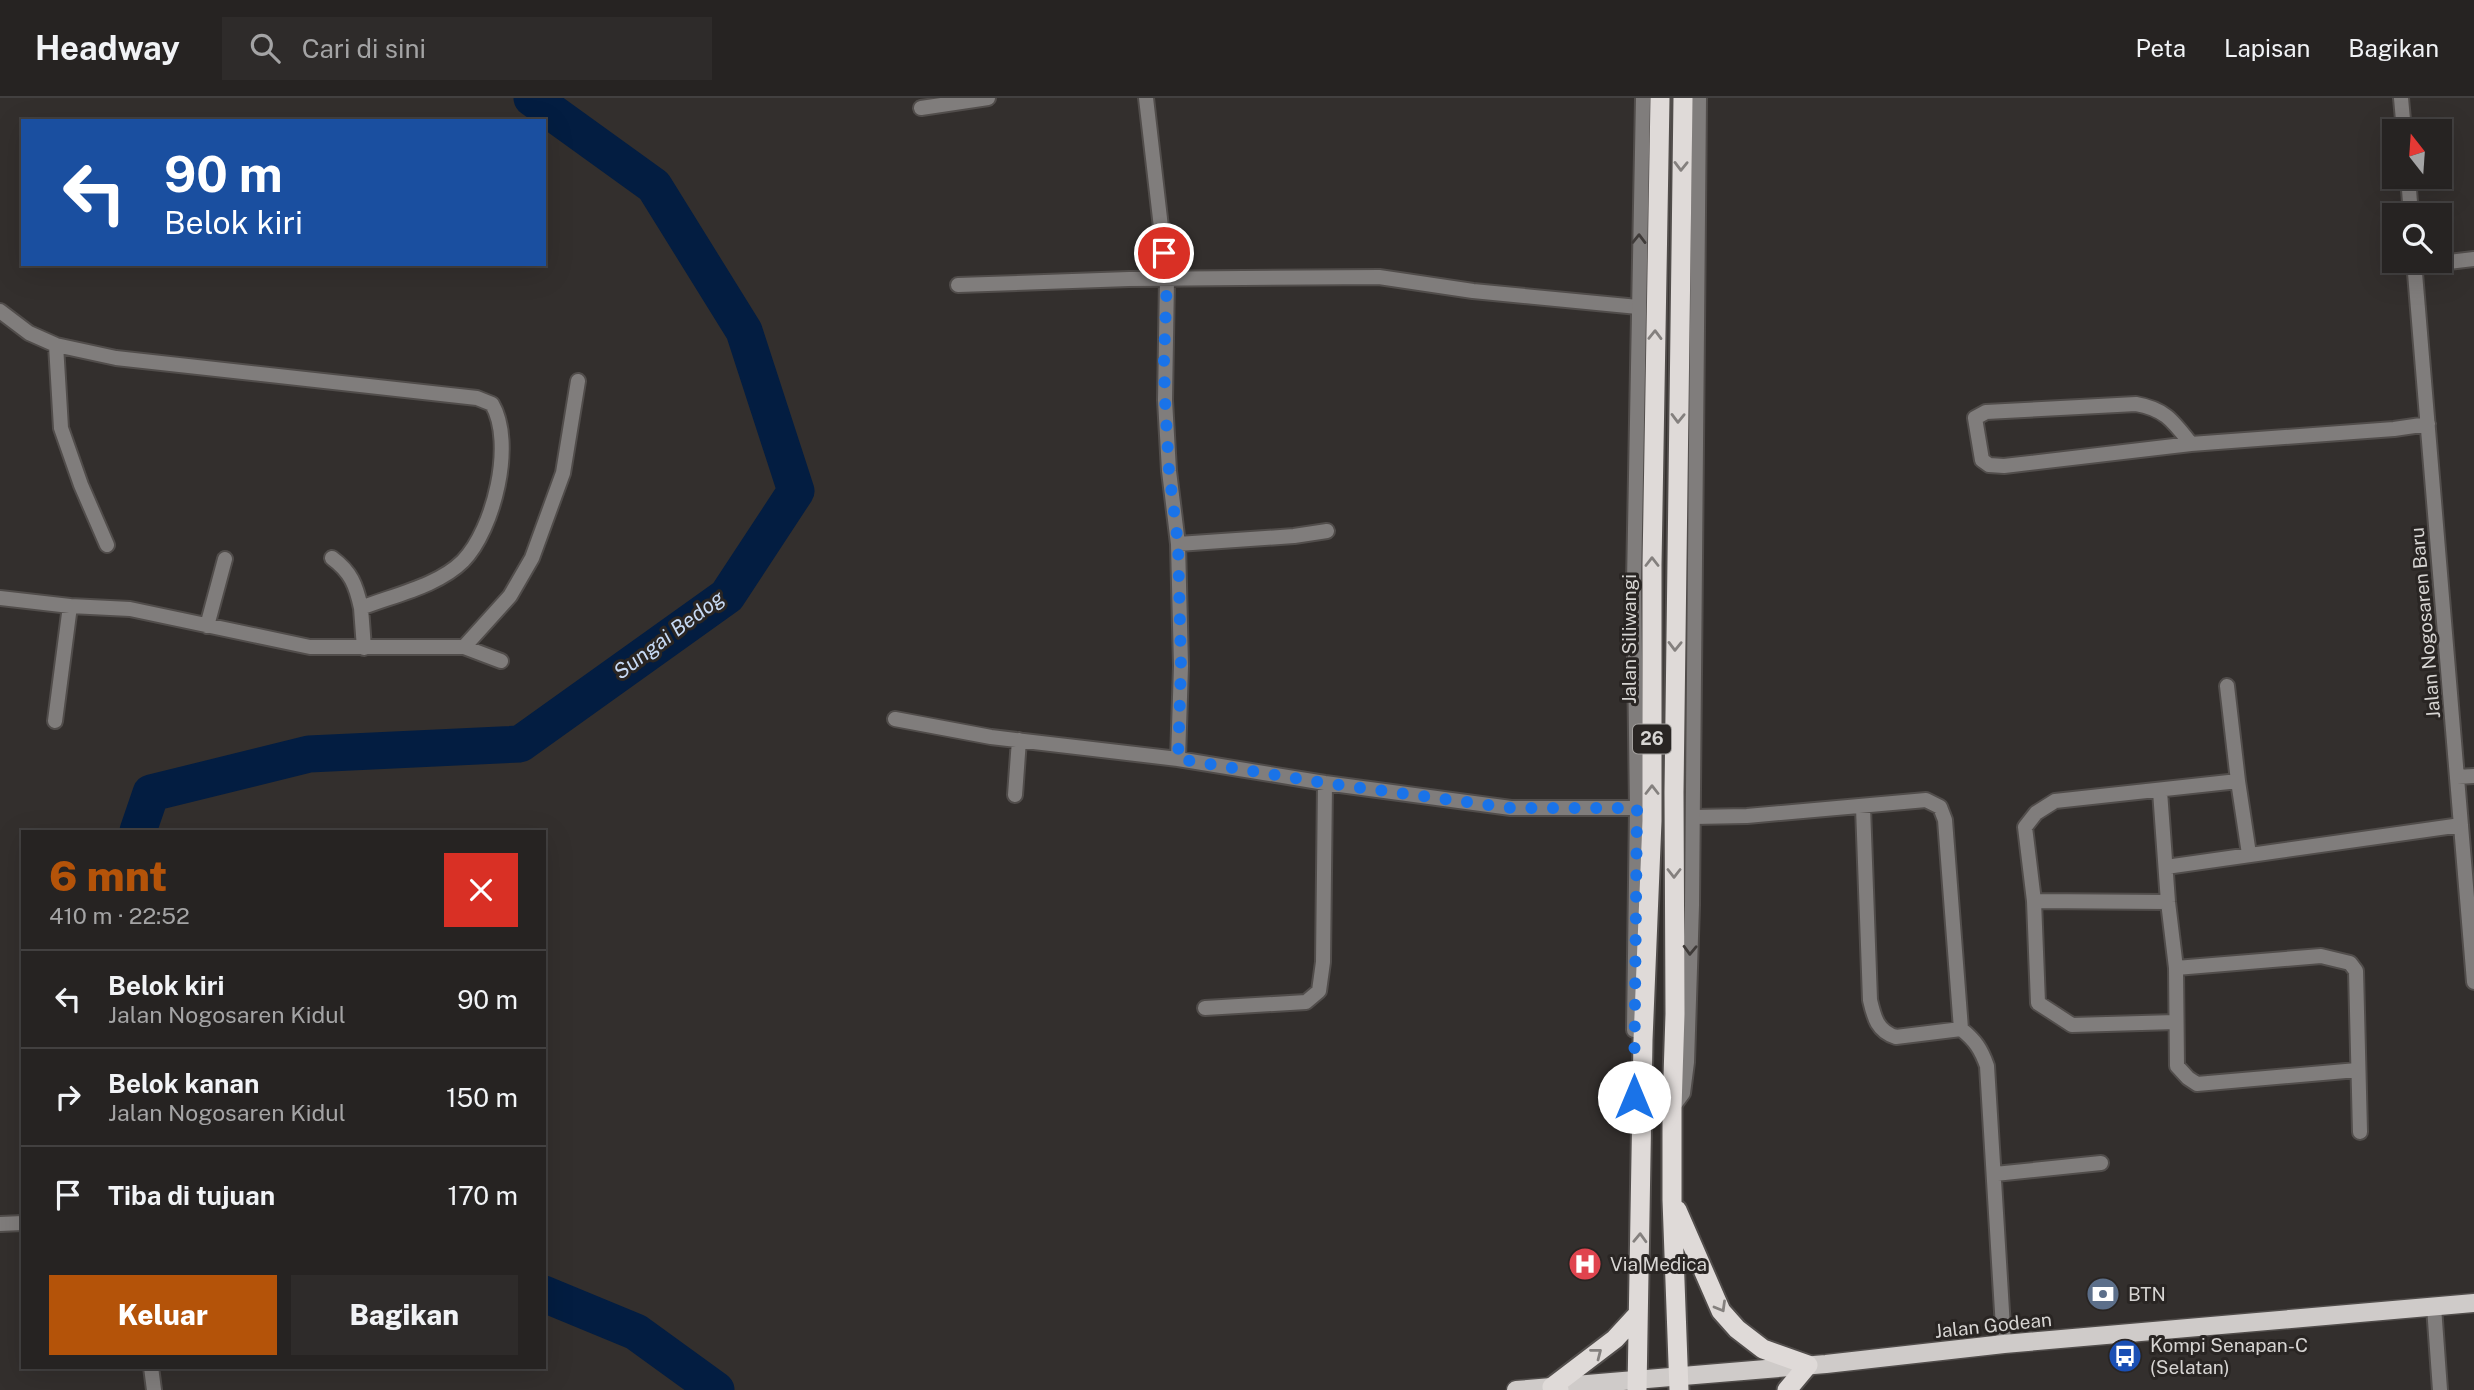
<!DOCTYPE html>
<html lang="id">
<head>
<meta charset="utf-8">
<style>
  :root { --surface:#262322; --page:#2e2b2a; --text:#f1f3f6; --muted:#a4a4a5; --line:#424040; --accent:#b45309 }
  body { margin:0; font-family:"Public Sans",sans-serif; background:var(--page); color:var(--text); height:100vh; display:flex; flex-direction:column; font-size:26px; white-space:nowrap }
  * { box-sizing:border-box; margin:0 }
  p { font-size:23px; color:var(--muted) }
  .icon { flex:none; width:38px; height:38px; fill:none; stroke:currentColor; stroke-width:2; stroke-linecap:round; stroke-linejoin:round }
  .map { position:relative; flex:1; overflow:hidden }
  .details { position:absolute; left:21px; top:732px; width:525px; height:539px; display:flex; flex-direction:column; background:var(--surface); border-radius:0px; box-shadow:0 7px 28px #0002,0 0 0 2px var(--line) }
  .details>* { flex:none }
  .hud { position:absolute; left:21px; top:21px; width:525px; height:147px; border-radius:0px; box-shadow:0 7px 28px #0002,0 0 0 2px var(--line); background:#1a4fa0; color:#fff; overflow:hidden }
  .needle { width:46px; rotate:343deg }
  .buttons { position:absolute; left:2382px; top:21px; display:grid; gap:14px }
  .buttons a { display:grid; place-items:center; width:70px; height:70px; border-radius:0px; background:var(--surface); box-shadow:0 7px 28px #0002,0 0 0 2px var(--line); font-size:35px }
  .pin { position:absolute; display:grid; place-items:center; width:60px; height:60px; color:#fff; margin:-30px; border:4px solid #fff; border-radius:50%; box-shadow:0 2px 7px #0007 }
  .me { position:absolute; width:77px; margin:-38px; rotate:0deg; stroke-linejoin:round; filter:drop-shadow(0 0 5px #0008) }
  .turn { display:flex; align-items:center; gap:24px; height:147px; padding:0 28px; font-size:32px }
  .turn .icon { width:91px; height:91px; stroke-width:2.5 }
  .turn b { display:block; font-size:49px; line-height:60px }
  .round { display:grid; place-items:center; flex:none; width:74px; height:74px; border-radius:0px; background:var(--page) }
  .head { display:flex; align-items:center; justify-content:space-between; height:119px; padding:0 28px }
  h1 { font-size:42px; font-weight:800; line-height:52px; color:var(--accent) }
  .cta { display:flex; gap:14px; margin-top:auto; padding:14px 28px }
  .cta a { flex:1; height:80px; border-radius:0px; background:var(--accent); color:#fff; font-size:28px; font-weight:800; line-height:80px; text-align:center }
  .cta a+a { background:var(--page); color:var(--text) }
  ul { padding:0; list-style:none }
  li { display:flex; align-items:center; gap:21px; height:98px; padding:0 28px; border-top:2px solid var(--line) }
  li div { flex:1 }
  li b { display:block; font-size:26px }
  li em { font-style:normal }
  header { display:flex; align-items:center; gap:42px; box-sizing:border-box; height:98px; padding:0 35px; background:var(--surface); border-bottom:2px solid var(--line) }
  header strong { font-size:33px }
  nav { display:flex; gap:38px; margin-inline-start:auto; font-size:24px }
  .search { width:490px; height:63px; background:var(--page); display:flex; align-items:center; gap:18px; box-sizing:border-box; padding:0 24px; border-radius:0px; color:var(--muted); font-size:26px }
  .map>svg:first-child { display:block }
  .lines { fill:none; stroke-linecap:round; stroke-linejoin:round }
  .river { stroke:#031d41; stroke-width:37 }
  .minor-casing { stroke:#514d4b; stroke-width:18 }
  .tertiary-casing { stroke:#514d4b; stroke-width:18 }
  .primary-casing { stroke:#514d4b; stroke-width:21 }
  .trunk-casing { stroke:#514d4b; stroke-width:23 }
  .minor { stroke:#807d7c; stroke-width:14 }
  .tertiary { stroke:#807d7c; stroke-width:14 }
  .primary { stroke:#cfcbc9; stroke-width:18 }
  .trunk { stroke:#dfdad8; stroke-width:19 }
  .oneway { stroke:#84807e }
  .oneway2 { stroke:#3f3b39 }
  .route { stroke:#1a73e8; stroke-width:12; stroke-dasharray:0 21.6 }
  .labels { text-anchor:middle; stroke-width:6; stroke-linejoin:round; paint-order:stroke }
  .shield { fill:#292523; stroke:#a3a09e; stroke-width:2 }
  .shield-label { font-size:18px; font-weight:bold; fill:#d7d5d3 }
  .street-label { font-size:19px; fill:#d7d5d3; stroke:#292523 }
  .poi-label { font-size:19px; fill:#d7d5d3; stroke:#292523; text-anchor:start }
  .water-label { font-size:21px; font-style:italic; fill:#c7daf5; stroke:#292523 }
</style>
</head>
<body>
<header>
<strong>Headway</strong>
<div class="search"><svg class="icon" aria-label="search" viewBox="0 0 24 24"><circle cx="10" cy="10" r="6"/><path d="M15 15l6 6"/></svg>Cari di sini</div>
<nav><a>Peta</a><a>Lapisan</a><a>Bagikan</a></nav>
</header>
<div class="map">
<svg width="2474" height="1292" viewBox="0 0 2474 1292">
  <rect width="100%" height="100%" fill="#332f2d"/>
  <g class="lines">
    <path class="river" d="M138,733L151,695L309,656L520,646L727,498L796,393L744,233L654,88L532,0
      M544,1196L636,1234L716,1292"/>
    <defs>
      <path id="minor" d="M1146,0L1167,181L1165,302L1169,373L1178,446L1181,568L1178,661L1325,685L1511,710H1637
        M2401,0L2404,33
        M921,10L988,0
        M2408,79L2411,117
        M2414,163L2474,884
        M2415,168L2474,161
        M958,187L1129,181L1379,179L1473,193L1638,209
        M0,213L29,235L56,247L116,260L477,300L492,306C515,345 494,431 463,463C438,488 394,497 361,510L364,550
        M56,247L61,330L81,387L107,447
        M2191,346C2173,323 2165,311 2136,306L1986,314L1975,320L1982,362L1989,367L2004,368L2191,346L2394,331L2428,326
        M1178,446L1294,438L1327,433
        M332,460C351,474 356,487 361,510
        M0,500L70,508L130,511L310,549H464L501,563
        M207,528L225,461
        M464,549L510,498L532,460L563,375L578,283
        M2227,588L2238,683L2249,756
        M895,621L991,639L1178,661
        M55,623L70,508
        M2457,679L2474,678
        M2160,693L2168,804L2176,870L2177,968L2188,980L2197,986L2357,972
        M1015,697L1019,642
        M1863,709L1870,902C1874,919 1877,933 1896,939L1961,931C1975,942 1981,951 1987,968L2004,1246
        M1693,719L1747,718L1926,702L1940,709L1945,722L1961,931
        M2166,769L2461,727
        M2034,803L2168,804
        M2176,870L2321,858L2350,865L2356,873L2360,1034
        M1205,910L1306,904L1319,893L1323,864L1325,685
        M2176,924L2072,927L2038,905L2034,803L2025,729L2036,715L2055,703L2238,683
        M1995,1076L2101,1065
        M0,1126L23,1125
        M2434,1209L2440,1292
        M151,1269L154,1292"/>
      <path id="tertiary" d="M1634,932L1637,710L1634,485L1643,0
        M1672,1010L1683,995L1687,964L1692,807L1699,0"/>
      <path id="primary" d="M1516,1292L1826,1266L2004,1246L2474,1205"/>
      <path id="trunk" d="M1677,1112L1721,1213L1737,1231L1763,1251L1808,1267L1787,1292
        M1559,1292L1552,1289L1615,1241L1638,1216
        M1637,1292L1643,942L1652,723V467L1660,0
        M1679,1292L1672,1102V1010L1675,916L1674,694L1683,0"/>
    </defs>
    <use href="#minor" class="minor-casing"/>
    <use href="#tertiary" class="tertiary-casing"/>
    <use href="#primary" class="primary-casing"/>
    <use href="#trunk" class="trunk-casing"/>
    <use href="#minor" class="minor"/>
    <use href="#tertiary" class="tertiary"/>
    <use href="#primary" class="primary"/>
    <use href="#trunk" class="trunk"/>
  </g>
  <defs><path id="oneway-chevron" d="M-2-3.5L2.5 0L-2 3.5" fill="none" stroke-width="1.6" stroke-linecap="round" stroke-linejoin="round" transform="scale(1.75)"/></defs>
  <g class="oneway">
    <use href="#oneway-chevron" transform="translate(1681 68) rotate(91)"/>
    <use href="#oneway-chevron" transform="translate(1655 237) rotate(-89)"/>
    <use href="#oneway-chevron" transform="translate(1678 320) rotate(91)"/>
    <use href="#oneway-chevron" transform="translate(1652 464) rotate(-90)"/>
    <use href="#oneway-chevron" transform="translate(1675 548) rotate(91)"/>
    <use href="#oneway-chevron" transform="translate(1652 692) rotate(-90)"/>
    <use href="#oneway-chevron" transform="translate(1674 775) rotate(90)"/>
    <use href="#oneway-chevron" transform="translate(1640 1140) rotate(-88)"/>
    <use href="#oneway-chevron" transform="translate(1721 1209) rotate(60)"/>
    <use href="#oneway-chevron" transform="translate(1597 1255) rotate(-38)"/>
  </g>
  <g class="oneway2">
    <use href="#oneway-chevron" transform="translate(1639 141) rotate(-89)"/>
    <use href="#oneway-chevron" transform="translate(1690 852) rotate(92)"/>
  </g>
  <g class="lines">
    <path class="route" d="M1164,155L1167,181L1164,262L1165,302L1169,373L1178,446L1181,568L1178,661L1325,685L1511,710H1637L1634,999"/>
  </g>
  <defs>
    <symbol id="hospital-disc" viewBox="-11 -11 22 22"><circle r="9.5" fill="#e0444e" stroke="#292523"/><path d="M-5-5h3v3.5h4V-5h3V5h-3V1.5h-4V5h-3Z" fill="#fff"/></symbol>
    <symbol id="bank-disc" viewBox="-11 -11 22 22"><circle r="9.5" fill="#5c6f8a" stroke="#292523"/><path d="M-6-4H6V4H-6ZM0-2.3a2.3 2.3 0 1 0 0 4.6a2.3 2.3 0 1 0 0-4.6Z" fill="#fff"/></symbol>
    <symbol id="bus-disc" viewBox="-11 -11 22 22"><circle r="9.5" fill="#1a4fb4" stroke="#292523"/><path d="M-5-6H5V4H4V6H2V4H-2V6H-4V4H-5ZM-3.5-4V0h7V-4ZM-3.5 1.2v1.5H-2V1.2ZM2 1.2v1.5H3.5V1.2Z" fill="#fff"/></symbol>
  </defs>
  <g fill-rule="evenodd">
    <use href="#hospital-disc" x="1566" y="1147" width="38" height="38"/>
    <use href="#bank-disc" x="2084" y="1177" width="38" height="38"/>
    <use href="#bus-disc" x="2106" y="1239" width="38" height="38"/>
  </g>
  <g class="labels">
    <rect class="shield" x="1633" y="626.5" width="38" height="29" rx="5"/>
    <g class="shield-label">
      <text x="1652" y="647">26</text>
    </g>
    <g class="street-label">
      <text transform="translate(2425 525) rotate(-95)" y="7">Jalan Nogosaren Baru</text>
      <text transform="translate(1629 541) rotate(-90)" y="7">Jalan Siliwangi</text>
      <text transform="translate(1993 1227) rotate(-6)" y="7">Jalan Godean</text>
    </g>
    <g class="poi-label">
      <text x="1610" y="1173">Via Medica</text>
      <text x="2128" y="1203">BTN</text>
      <text x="2150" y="1254">Kompi Senapan-C<tspan x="2150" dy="22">(Selatan)</tspan></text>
    </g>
    <g class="water-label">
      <text transform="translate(669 537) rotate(-37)" y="7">Sungai Bedog</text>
    </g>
  </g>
</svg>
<div class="buttons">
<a><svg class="needle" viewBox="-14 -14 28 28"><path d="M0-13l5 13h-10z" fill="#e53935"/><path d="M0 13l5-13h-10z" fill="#a4a4a5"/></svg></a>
<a><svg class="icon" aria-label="search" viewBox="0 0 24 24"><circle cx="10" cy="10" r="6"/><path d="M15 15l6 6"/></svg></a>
</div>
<div class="pin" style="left:1164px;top:155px;background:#d93025"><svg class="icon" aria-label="arrive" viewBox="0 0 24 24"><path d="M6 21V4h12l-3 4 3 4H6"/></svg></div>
<svg class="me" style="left:1634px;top:999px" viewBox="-20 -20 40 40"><circle r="19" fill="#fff"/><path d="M0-13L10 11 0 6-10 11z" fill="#1a73e8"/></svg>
<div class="hud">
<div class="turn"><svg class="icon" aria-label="left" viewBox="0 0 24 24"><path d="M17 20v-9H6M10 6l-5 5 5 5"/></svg><div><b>90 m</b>Belok kiri</div></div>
</div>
<section class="details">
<div class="head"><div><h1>6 mnt</h1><p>410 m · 22:52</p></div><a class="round" style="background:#d93025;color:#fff"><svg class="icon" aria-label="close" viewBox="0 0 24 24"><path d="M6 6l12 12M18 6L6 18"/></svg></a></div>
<ul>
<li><svg class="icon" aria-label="left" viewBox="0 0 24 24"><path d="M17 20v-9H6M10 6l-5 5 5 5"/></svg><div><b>Belok kiri</b><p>Jalan Nogosaren Kidul</p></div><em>90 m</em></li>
<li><svg class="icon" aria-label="right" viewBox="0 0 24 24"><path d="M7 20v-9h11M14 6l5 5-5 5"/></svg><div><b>Belok kanan</b><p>Jalan Nogosaren Kidul</p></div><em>150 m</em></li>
<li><svg class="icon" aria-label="arrive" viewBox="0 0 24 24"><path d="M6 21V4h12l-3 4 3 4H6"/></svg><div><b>Tiba di tujuan</b></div><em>170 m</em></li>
</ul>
<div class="cta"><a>Keluar</a><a>Bagikan</a></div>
</section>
</div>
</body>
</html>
